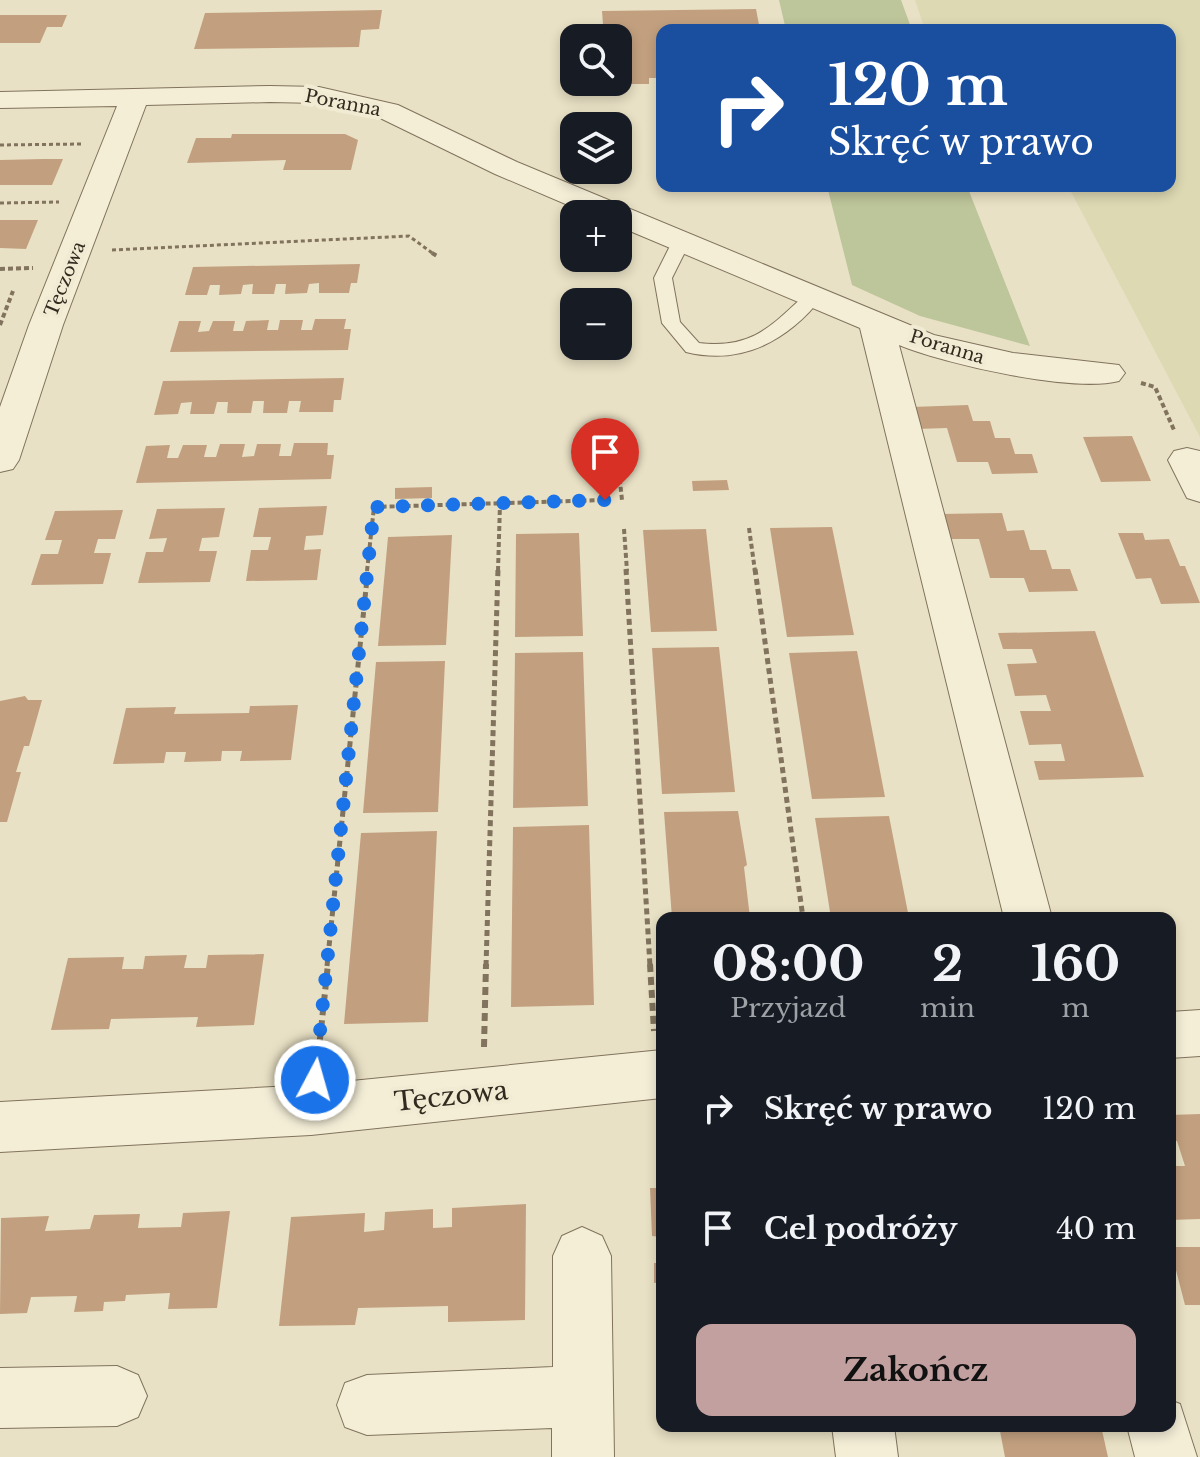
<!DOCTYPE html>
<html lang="pl">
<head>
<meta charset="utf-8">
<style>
  :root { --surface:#171b24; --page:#20242c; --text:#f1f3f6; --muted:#9ea1a6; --accent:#c2a09f }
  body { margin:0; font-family:"Libre Baskerville",serif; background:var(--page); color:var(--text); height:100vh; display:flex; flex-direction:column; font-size:30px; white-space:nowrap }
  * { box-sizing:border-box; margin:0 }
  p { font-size:26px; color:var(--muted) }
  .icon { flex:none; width:44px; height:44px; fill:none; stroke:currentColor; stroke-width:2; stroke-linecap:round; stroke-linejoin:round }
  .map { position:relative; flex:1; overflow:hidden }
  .details { position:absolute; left:656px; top:912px; width:520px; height:520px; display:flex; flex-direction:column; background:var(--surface); border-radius:16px; box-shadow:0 4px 12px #0003 }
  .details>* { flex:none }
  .guide { position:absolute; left:656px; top:24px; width:520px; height:168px; border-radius:16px; box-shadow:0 4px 12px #0003; background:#1a4fa0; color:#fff; overflow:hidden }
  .fabs { position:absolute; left:560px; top:24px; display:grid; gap:16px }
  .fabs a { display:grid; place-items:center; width:72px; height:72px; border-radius:16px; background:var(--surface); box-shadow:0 4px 12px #0003; font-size:40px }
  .pin { position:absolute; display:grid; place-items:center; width:68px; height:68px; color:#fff; margin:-82px -34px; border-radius:50% 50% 50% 0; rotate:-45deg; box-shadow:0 0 8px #0007 }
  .pin .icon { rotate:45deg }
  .me { position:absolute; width:88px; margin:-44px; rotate:6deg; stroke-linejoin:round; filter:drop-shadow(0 0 6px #0008) }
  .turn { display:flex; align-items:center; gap:28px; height:168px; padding:0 40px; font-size:36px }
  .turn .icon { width:104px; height:104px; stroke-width:2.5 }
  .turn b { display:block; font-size:56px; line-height:68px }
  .eta { display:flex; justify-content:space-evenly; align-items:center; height:136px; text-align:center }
  .eta b { font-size:48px; font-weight:800; line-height:56px }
  .cta { display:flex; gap:16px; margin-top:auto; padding:16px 40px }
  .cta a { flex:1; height:92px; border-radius:16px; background:var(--accent); color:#111; font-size:32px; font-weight:800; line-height:92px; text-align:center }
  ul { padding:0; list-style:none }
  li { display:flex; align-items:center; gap:24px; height:120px; padding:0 40px }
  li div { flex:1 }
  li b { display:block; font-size:30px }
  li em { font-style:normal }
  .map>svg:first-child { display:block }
  .farmland { fill:#ddd9b3 }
  .green { fill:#bdc59a }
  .building { fill:#c2a07f }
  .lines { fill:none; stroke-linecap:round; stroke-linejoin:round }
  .service-casing { stroke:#81735d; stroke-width:2 }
  .minor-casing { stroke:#81735d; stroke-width:2 }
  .path-far3 { stroke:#81735d; stroke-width:3; stroke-dasharray:4 3; stroke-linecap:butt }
  .path-far2 { stroke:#81735d; stroke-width:4; stroke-dasharray:5 3; stroke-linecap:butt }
  .path-far1 { stroke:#81735d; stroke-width:5; stroke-dasharray:6 4; stroke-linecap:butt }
  .path { stroke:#81735d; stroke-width:6; stroke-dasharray:8 5; stroke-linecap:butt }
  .service { fill:#f4eed7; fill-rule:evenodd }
  .minor { fill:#f4eed7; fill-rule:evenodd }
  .route { stroke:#1a73e8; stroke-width:14; stroke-dasharray:0 25.2 }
  .labels { text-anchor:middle; stroke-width:8; stroke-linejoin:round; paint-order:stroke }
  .far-street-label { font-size:18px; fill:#332a1f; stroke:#f1ebd4 }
  .near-street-label { font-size:26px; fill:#332a1f; stroke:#f1ebd4 }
</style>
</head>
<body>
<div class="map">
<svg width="1200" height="1457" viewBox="0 0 1200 1457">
  <rect width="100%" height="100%" fill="#e9e1c5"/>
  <path class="farmland" d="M915,0H1200V437L1068,186H1170V30H925Z"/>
  <path class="green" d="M779,0H901L912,30H786Z
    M827,186H967L1030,346L920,316L852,285Z"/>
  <path class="building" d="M756,9L760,30H662V78H649V84H618V38H604L602,11Z
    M382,10L379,29L361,30L359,47L194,49L205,13Z
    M0,15H67L62,27H47L40,43H0Z
    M232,134H345L358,140L351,170H283L286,160L187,163L196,138H231Z
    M43,159H63L52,185H0V160Z
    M0,220H38L26,249L0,248Z
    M360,264L357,283H351L349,293H319V283L309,284L307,293L285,294L286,284H276L274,294H252L253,284L243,285L241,294L219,295L220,285H210L207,295H185L193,267Z
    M315,319H346L344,329H351L348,350L170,352L179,321H201L198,332L209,331L213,321H235L233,331H243L246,321L269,320L267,330H278L280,320H303L301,330H312Z
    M344,378L341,400H334L333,412H299L301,401H289L287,413H263L264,401H253L251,413H227L228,402H217L214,414H190L192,402L181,403L178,414L154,415L163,381Z
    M968,405L973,421H990L995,438H1010L1015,454H1032L1038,473L992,474L988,462H957L947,428L917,429L911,407Z
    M1132,436L1151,481L1101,482L1083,437Z
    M294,443H328L327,455H334L331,479L136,483L146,446L170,445L167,458H178L183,445H207L204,457H216L220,444H245L242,457L254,456L257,444H281L279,456H291Z
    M727,480L729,490L693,491L692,481Z
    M432,487V498L395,499V488Z
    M327,506L323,535L306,536L304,550L321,549L317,580L246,581L251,550H268L271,537H253L259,508Z
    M225,508L219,537L202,538L199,551H217L210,582L138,583L146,552H163L167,538L149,539L157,509Z
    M123,510L115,539H98L94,553H111L103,584L31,585L41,554H58L62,540H45L55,511Z
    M1002,513L1007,531L1024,530L1030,550H1046L1052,569H1070L1078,591L1029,592L1024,578H990L979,539H946L939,514Z
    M832,527L854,635L787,637L770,528Z
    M706,529L717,631L651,632L643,530Z
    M579,533L583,636L515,637L516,534Z
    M1118,533H1143L1145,540L1169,539L1180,566H1185L1200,603L1161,604L1151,578L1136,579Z
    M452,535L446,645L378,646L388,537Z
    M1095,631L1144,777L1039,780L1034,761H1065L1061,744L1029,745L1020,711H1051L1046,695L1015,696L1007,664L1037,663L1032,649H1003L998,633Z
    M719,647L735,792L662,794L652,648Z
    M857,651L885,797L812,799L789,653Z
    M583,652L588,806L513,808L515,653Z
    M445,661L438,812L363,813L376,662Z
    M25,696L28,700H42L29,746H24L16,772H21L7,822H0V701Z
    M298,705L291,760L240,761L242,751H222L221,761L184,762L186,752H166L164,763L113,764L126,708L176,707L174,714L249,713L250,706Z
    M738,811L747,865L744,867L750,918H672L664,812Z
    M889,816L909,918H831L815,818Z
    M589,825L594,1005L511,1007L513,827Z
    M437,831L428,1022L344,1024L361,833Z
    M264,954L254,1025L196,1027L198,1017L111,1019L109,1029L51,1030L68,958L124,957L122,969H143L145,956L187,955L184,968H206L208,955Z
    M1200,1114V1219L1170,1220V1166H1185L1177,1141H1170V1115Z
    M650,1188H662V1237L652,1236Z
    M526,1204L525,1320L448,1322V1306L358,1308L355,1325L279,1326L291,1217L365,1213L364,1232L384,1230L385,1212L433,1209V1228L452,1227V1208Z
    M230,1211L217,1308L168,1309L170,1293L126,1295L125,1301L104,1302L103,1311L74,1312L77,1296L31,1297L27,1313L0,1314L1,1218L49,1216L45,1231L68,1230L90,1229L94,1215L140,1214L138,1228L181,1227L183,1213Z
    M1170,1247H1200V1305H1185Z
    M654,1263H662V1282L654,1283Z
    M657,1328H662V1375H660Z
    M999,1426H1101L1108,1457H1005Z"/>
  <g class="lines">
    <defs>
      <path id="service" d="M681,237L690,242L672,278L680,322L699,343C753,349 771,326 808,292L814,291L823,296C789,340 742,366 686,352L662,323L654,278L672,242Z"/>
      <path id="minor" d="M270,86L319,87L398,105L517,162L934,335L1013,353L1119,365L1125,373L1119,381C1072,393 945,364 899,345L1052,918H1004L860,328L618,226V214H589L495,174L378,117L346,108L319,103L270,102L146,105L63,325L19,460L13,469L0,472V407L29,325L117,106L0,108V92Z
        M1187,448L1200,451V502L1187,498L1168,460L1174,451Z
        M1200,1010V1056L1170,1058V1012Z
        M662,1050V1098L311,1135L0,1152V1102L311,1085Z
        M582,1227L602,1236L611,1256L614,1457H552V1428L367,1435L345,1427L337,1405L345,1383L367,1375L553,1367V1256L562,1236Z
        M117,1366L138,1375L147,1396L138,1417L117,1426L0,1428V1368Z
        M1170,1400L1180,1404L1197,1457H1135L1127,1426H1170Z
        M832,1426H894L898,1457H836Z"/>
    </defs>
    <use href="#service" class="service-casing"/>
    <use href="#minor" class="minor-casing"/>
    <path class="path-far3" d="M0,145L83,144
      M0,203L59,202
      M112,250L409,236L435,255"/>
    <path class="path-far2" d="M432,253L437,256
      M0,269L33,268
      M0,325L13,291
      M1141,383L1155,387L1174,430
      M618,463L622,500
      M749,528L755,571
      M624,529L627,571
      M367,571L374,507L605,500
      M498,571L500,504"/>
    <path class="path-far1" d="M626,569L650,966
      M755,569L803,918
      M327,966L368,569
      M486,966L498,569"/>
    <path class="path" d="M650,964L654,1031
      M484,1047L486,964
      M317,1067L328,964"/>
    <use href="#service" class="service"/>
    <use href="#minor" class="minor"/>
  </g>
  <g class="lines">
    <path class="route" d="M315,1080L374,507L605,500"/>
  </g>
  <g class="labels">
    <g class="far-street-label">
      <text transform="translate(343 103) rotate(11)" y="6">Poranna</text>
      <text transform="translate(65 279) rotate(-68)" y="6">Tęczowa</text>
      <text transform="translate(947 347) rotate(17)" y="6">Poranna</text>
    </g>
    <g class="near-street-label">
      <text transform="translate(451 1096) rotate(-6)" y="9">Tęczowa</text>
    </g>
  </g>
</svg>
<div class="fabs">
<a><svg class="icon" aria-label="search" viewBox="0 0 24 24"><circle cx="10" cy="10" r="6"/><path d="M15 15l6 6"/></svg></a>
<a><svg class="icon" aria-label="layers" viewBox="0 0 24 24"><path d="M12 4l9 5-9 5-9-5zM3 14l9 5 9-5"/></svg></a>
<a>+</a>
<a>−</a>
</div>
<div class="pin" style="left:605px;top:500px;background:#d93025"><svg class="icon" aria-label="arrive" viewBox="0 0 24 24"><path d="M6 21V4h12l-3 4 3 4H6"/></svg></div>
<svg class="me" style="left:315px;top:1080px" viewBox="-20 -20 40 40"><circle r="17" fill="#1a73e8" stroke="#fff" stroke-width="3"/><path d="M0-11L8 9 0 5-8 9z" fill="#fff"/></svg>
<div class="guide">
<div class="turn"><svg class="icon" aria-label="right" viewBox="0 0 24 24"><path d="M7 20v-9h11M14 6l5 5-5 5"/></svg><div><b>120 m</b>Skręć w prawo</div></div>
</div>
<section class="details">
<div class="eta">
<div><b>08:00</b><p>Przyjazd</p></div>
<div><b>2</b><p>min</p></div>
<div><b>160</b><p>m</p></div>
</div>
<ul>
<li><svg class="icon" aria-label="right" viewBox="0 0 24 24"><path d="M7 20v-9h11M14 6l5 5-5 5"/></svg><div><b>Skręć w prawo</b></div><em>120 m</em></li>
<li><svg class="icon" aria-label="arrive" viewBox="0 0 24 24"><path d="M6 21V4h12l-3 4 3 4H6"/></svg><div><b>Cel podróży</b></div><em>40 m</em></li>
</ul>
<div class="cta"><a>Zakończ</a></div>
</section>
</div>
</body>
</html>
